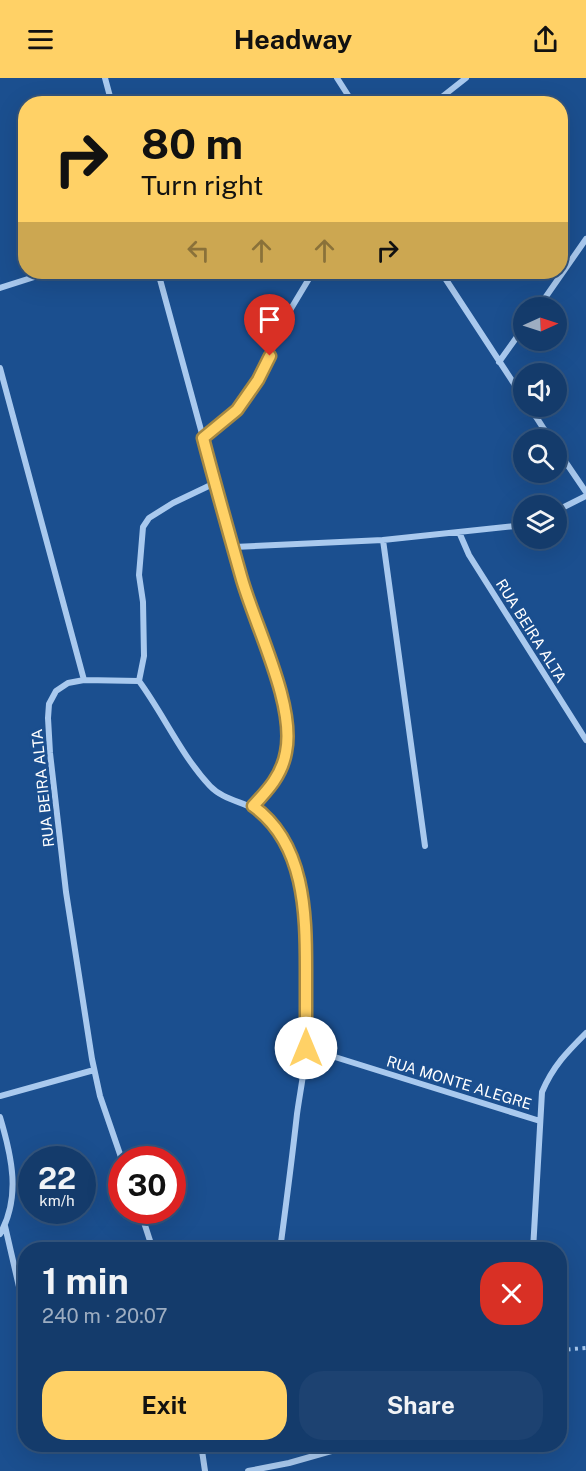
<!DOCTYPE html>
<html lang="en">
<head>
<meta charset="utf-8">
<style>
  :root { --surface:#143b6b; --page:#1d4271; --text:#f1f3f6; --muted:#9dadc1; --line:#33557e; --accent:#ffd166 }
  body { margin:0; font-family:"Public Sans",sans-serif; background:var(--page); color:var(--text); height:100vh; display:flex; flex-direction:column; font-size:22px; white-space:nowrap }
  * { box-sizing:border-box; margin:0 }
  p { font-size:20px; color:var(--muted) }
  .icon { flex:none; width:33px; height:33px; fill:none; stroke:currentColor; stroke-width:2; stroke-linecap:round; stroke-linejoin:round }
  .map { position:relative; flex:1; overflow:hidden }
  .panel { position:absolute; left:18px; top:1164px; width:549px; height:210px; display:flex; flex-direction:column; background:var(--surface); border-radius:24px; box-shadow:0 6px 24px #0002,0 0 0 2px var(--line) }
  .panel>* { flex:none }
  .banner { position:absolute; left:18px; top:18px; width:550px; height:183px; border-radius:24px; box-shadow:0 6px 24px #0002,0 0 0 2px var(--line); background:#ffd166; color:#111; overflow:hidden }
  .needle { width:39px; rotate:87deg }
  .fabs { position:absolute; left:513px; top:219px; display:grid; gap:12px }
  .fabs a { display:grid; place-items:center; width:54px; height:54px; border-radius:50%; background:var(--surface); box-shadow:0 6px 24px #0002,0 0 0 2px var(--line); font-size:30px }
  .speed { position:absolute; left:18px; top:1068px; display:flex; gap:12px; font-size:30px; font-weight:700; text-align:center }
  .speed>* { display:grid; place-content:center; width:78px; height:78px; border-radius:50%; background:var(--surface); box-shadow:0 6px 24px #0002,0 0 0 2px var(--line); line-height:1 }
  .speed small { font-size:15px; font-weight:400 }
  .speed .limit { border:9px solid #d22; background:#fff; color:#111 }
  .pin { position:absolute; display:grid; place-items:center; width:51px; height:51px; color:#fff; margin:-62px -26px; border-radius:50% 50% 50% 0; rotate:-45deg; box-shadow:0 0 6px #0007 }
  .pin .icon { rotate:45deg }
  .me { position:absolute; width:66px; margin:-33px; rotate:0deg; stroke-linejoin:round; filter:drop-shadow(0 0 4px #0008) }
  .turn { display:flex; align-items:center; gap:21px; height:126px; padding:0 24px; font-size:27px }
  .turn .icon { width:78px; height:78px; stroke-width:2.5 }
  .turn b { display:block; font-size:42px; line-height:51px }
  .lanes { display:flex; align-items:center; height:57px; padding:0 24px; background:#0003; justify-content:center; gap:30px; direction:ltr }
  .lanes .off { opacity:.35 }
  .round { display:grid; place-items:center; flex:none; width:63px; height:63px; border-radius:24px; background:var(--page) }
  .summary { display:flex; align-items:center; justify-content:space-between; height:102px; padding:0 24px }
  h1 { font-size:36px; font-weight:700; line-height:45px }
  .action { display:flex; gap:12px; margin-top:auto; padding:12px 24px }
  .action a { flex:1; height:69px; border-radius:24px; background:var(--accent); color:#111; font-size:24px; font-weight:700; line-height:69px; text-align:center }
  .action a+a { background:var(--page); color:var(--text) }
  header { display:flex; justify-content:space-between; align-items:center; height:78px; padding:0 24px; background:var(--accent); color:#111; font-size:27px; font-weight:700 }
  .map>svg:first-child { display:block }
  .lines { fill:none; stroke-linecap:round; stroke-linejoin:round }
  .path { stroke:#a9c9ee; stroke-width:4; stroke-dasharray:3 4.5; stroke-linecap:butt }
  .street { stroke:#a9c9ee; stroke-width:6 }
  .route-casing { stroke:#a68842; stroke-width:15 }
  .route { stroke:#ffd166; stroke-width:10 }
  .labels { text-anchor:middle; stroke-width:6; stroke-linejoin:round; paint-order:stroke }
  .street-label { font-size:15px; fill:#fff; stroke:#1b4f8f }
</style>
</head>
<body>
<header><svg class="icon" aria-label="menu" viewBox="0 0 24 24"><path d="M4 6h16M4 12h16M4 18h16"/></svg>Headway<svg class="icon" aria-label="share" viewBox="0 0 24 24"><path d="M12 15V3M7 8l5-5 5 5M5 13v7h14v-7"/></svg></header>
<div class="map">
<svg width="586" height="1393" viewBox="0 0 586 1393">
  <rect width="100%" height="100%" fill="#1b4f8f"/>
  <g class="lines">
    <path class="path" d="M560,1272L586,1270"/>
    <path class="street" d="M105,0L112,26
      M337,0L353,25
      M433,26L466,0
      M158,194L241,499L278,605L288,652L286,674L281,693L271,708L253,728
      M441,194L524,321
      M0,210L50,194
      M538,230L586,161
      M499,284L524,249
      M0,290L84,602L68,605L56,613L49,626L48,640L50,675L66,814L92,981L100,1018L122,1082
      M529,328L551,362
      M203,360L237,332L258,302L289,234L313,194
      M556,370L586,414
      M556,433L586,418
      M459,454L469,477L586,662
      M383,462L425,768
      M234,469L383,462L524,447
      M84,602L139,603C164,637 181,677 210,708C228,727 258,723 275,748C306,795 306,847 306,901C306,923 307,946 306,969C305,991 300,1014 297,1036C292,1081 286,1127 280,1172
      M139,603L144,578L143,524L139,497L143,449L149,440L173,425L215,405
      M306,970L540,1043
      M0,1018L94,992
      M0,1039C12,1079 21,1119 0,1156
      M140,1132L153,1172
      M5,1148L26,1239
      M533,1172L542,1014C553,988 567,974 586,955
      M201,1366L205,1393
      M248,1393L289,1385L356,1366"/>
  </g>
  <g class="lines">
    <defs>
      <path id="route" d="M270,278L258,302L237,332L203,360C215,406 228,452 241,498C254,546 296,626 286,674C282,697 268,712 253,728C305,765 306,835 306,892C306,918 306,944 306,970"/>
    </defs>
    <use href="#route" class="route-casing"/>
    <use href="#route" class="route"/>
  </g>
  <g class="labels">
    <g class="street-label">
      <text transform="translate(531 553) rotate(58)" y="5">RUA BEIRA ALTA</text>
      <text transform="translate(43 710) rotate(-96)" y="5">RUA BEIRA ALTA</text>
      <text transform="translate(459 1005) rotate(17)" y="5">RUA MONTE ALEGRE</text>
    </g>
  </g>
</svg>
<div class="fabs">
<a><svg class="needle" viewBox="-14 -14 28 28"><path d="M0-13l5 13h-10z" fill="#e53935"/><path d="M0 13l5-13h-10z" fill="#9dadc1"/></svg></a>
<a><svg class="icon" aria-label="sound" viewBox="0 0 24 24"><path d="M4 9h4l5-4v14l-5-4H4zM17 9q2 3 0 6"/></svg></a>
<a><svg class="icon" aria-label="search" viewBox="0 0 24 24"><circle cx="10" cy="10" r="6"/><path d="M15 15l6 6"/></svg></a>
<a><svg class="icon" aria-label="layers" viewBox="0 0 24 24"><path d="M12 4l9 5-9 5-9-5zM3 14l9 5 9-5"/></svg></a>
</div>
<div class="speed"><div>22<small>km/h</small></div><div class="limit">30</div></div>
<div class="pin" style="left:270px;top:278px;background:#d93025"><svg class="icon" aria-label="arrive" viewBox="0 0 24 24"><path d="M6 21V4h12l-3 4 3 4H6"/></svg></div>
<svg class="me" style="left:306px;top:970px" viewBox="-20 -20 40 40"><circle r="19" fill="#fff"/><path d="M0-13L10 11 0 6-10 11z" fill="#ffd166"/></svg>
<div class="banner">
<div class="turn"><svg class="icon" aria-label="right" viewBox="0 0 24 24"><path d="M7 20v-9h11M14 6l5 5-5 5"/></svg><div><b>80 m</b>Turn right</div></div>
<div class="lanes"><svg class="icon off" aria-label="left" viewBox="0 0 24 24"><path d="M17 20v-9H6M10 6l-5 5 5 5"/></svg><svg class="icon off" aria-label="ahead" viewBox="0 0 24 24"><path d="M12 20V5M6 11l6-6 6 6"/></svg><svg class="icon off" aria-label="ahead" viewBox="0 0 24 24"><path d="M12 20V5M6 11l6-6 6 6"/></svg><svg class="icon" aria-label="right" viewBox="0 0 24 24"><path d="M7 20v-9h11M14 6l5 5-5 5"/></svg></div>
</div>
<section class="panel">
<div class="summary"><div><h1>1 min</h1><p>240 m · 20:07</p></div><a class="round" style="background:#d93025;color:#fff"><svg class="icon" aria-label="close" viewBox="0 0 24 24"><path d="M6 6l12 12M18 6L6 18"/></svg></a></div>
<div class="action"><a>Exit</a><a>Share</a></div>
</section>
</div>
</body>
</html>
